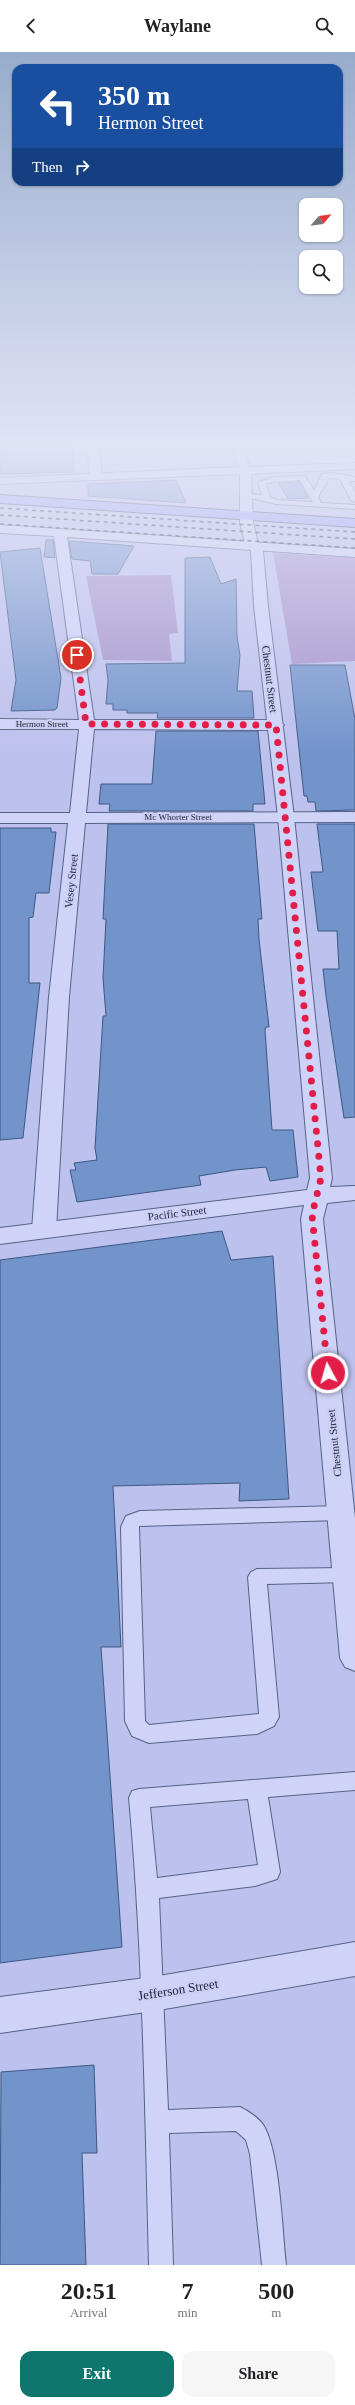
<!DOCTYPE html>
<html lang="en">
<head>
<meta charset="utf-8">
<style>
  :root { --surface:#fff; --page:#f6f6f6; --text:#202124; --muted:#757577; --accent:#0f766e }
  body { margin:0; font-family:"Times New Roman",serif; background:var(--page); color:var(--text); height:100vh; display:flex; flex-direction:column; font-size:15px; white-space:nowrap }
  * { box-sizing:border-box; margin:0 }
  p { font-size:13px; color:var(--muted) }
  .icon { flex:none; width:22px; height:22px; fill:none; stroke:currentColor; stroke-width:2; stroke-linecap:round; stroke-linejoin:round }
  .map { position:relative; height:2213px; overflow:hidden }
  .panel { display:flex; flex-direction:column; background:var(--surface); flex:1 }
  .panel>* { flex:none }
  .banner { position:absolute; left:12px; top:12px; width:331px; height:122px; border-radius:12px; box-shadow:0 1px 3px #0004; background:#1a4fa0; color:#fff; overflow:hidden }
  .needle { width:26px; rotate:62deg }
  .buttons { position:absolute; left:299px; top:146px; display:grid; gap:8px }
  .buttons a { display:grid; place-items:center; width:44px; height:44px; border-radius:8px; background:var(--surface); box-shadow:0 1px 3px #0004; font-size:20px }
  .pin { position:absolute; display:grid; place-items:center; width:34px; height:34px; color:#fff; margin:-17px; border:2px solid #fff; border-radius:50%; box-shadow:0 1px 4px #0007 }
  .me { position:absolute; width:44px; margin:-22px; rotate:354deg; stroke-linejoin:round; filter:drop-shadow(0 0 3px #0008) }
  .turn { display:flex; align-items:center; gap:14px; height:84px; padding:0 20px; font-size:18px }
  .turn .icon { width:52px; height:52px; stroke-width:2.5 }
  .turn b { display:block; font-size:28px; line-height:34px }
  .then { display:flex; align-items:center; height:38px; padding:0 20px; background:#0003; gap:8px; font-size:15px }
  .eta { display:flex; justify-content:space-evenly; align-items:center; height:68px; text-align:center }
  .eta b { font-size:24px; font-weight:600; line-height:28px }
  .button { display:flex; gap:8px; margin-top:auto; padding:8px 20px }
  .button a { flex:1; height:46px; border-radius:12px; background:var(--accent); color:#fff; font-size:16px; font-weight:600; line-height:46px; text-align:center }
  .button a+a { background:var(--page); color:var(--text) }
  header { display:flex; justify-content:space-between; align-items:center; height:52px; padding:0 20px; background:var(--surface); font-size:18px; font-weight:600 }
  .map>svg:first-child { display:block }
  .green { fill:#a591ca }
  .building { fill:#7393cb; stroke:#3d5883 }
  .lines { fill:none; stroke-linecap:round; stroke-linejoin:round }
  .service-casing { stroke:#566285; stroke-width:2 }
  .minor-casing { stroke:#566285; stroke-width:2 }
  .tertiary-casing { stroke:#566285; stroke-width:2 }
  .primary-casing { stroke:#2b3752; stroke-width:2 }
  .service { fill:#d0d3f8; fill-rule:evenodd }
  .minor { fill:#d0d3f8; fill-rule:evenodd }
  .tertiary { fill:#d0d3f8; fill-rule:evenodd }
  .primary { fill:#939cf1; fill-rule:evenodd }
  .rail { stroke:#1b2234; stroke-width:1.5; stroke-dasharray:4 4; stroke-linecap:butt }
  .route { stroke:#e11d48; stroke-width:7; stroke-dasharray:0 12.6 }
  .labels { text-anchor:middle; stroke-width:4; stroke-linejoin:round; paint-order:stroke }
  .far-street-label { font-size:9px; fill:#1b2234; stroke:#cccff5 }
  .street-label { font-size:11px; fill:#1b2234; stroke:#cccff5 }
  .near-street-label { font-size:13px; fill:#1b2234; stroke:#cccff5 }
</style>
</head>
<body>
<header><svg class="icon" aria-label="back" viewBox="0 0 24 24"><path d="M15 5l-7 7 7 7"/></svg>Waylane<svg class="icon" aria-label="search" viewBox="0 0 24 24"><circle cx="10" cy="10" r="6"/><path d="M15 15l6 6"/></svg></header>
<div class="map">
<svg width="355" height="2213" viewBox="0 0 355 2213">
  <rect width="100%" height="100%" fill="#bdc1ed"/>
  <path class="green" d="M273,501L355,506V609L292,612Z
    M171,523L178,581L169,582L172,609L103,608L86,524Z"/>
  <path class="building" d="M0,392H72L74,420L0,422Z
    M176,428L186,451L88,444V432Z
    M299,430L308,446L288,447L279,431Z
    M46,488H53L55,506L44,505Z
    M69,489L109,492L134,494L118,522H92L90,509L72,507Z
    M40,496L61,626L57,656L55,658L11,659L16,628L0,500Z
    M210,505L221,532L236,527L237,584L240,603L237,639H252L254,666H157L158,661H127V658H113V652H106L108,628L106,612L185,611V506Z
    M290,613H345L355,667V758L316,759L315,750H308L307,744H304Z
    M156,679H258L265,752H253V759H109L110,752H99L101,732H152Z
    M108,772H254L262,867H258L259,887L269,975H266L265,978L272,1078H293L298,1125L270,1129L266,1115L235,1118L199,1124L201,1133L77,1150L70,1118H76L74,1111L97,1108L95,1096L103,964H106L103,926L106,867H103Z
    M317,772H355V1065L344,1066L326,944L323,917H339L337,879H318L311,820H323Z
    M0,776H51V780H56L49,841H36L33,865L29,866V931H40L23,1086L0,1088Z
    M222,1179L231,1208L273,1204L289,1447L239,1449L240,1431L113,1434L121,1595H101L122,1895L0,1911V1208Z
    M94,2013L97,2101H82L86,2213H0L1,2020Z"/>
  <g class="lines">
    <defs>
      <path id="service" d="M332,421L355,425V429H349L355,441V450L351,448L340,427L329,426L318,445L321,451L355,453V457L276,452L242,444L246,442L262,443L258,430L274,425L305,424L314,439L322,422ZM300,428L313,450L277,448L270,445L266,431Z
        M341,1454L347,1456L350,1461L347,1466L341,1468L139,1474L145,1669L149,1673L259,1662L248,1525L251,1520L257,1517L348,1516L354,1518L355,1527L348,1530L267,1532L279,1665L274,1674L257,1682L149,1691L132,1684L125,1669L121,1475L126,1464L140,1459Z
        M355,1720V1738L268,1745L280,1820L277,1827L255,1834L159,1846L168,2058L240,2055C248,2059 259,2066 264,2074C280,2103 282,2177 286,2213H262L250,2102L246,2088L236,2079L169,2081L173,2213H149C145,2057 143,1901 129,1746L132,1739L139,1737ZM248,1747L258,1813L157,1826L150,1755Z"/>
      <path id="minor" d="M87,392H99L102,425L100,427L96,428L90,425Z
        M0,473L355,497V505L67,485L94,668H276L284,673L276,678L94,677L86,761L355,760V770L85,771L69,945L56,1178L52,1184L44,1186L36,1184L32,1178L49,945L68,771H0V761H70L79,677H0V667L79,668L54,484L0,481Z
        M355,1890V1924L153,1959L0,1981V1945L153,1925Z"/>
      <path id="tertiary" d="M230,392H240L250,415L355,411V417L251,422L253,471L258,491L263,499L268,554L294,765L332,1126L330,1135L355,1134V1148L327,1151L323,1167L355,1466V1619L345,1615L340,1606L301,1167L304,1153L0,1192V1176L307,1138L310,1126L278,765L254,554L251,499L245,491L240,471V422L0,432V426L239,415Z"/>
      <path id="primary" d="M0,443L355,467V475L0,451Z"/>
    </defs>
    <use href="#service" class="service-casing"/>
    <use href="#minor" class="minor-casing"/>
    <use href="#tertiary" class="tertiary-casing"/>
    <use href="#primary" class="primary-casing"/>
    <use href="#service" class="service"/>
    <use href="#minor" class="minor"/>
    <use href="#tertiary" class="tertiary"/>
    <use href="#primary" class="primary"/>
    <path class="rail" d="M0,456L355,480
      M0,463L355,487
      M0,472L355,496"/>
  </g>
  <linearGradient id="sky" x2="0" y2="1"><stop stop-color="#97accc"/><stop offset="0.56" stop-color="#e1e3f7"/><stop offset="1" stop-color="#e1e3f7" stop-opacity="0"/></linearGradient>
  <rect width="355" height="702" fill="url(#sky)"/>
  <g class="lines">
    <path class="route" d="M77,603L86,672L276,673L321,1126L312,1163L328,1321"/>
  </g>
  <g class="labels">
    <g class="far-street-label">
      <text x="42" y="675">Hermon Street</text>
      <text x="178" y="768">Mc Whorter Street</text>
    </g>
    <g class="street-label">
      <text transform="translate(270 627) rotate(83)" y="4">Chestnut Street</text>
      <text transform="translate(71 829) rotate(-84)" y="4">Vesey Street</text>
      <text transform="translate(177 1161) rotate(-7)" y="4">Pacific Street</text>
      <text transform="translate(334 1391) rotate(-96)" y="4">Chestnut Street</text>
    </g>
    <g class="near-street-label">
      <text transform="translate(178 1937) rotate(-9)" y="5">Jefferson Street</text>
    </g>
  </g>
</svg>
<div class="buttons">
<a><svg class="needle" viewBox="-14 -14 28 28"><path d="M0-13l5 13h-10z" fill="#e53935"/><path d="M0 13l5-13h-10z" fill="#757577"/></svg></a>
<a><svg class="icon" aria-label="search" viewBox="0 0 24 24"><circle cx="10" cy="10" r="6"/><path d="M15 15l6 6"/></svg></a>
</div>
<div class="pin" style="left:77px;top:603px;background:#d93025"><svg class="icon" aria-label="arrive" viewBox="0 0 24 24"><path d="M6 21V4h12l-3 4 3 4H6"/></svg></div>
<svg class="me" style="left:328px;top:1321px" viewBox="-20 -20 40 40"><circle r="17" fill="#e11d48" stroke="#fff" stroke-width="3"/><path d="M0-11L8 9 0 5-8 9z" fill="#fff"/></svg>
<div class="banner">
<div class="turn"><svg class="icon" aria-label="left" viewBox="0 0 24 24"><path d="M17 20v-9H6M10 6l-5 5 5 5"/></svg><div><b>350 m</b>Hermon Street</div></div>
<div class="then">Then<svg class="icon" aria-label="right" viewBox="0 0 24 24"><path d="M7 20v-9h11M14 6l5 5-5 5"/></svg></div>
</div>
</div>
<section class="panel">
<div class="eta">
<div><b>20:51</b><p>Arrival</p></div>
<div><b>7</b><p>min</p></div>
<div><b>500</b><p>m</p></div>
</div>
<div class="button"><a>Exit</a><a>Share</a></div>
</section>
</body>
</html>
